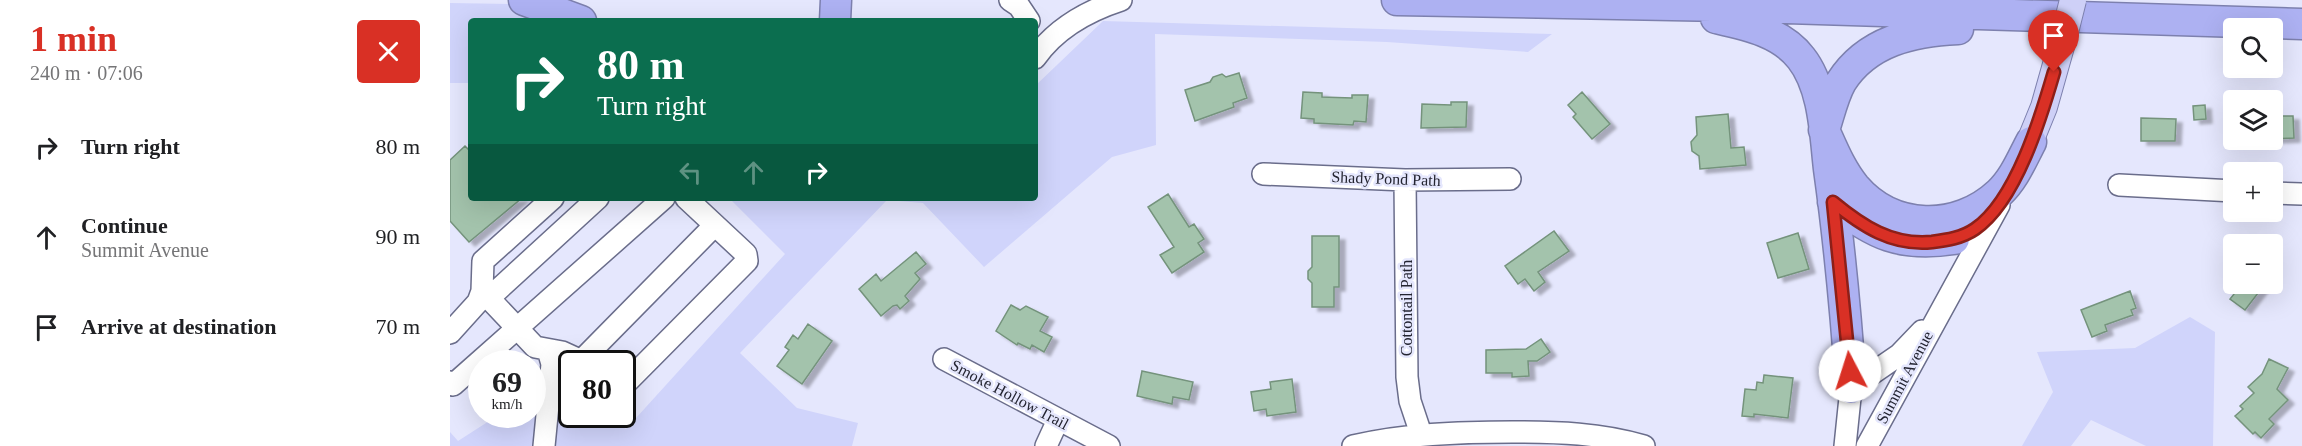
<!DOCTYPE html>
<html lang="en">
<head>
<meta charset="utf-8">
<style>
  :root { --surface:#fff; --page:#f6f6f6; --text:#202124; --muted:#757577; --accent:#d93025 }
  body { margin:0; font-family:Georgia,serif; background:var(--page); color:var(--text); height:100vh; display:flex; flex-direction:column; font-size:22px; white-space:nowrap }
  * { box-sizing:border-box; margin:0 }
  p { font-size:20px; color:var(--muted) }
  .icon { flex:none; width:33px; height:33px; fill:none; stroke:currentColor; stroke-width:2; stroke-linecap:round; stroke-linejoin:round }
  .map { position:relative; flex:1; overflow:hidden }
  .details { display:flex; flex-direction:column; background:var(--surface); width:450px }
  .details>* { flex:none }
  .guide { position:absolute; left:18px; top:18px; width:570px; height:183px; border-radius:6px; box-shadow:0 6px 24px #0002; background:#0b6e4f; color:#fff; overflow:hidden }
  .buttons { position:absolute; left:1773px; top:18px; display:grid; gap:12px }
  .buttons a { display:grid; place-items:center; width:60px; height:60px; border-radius:6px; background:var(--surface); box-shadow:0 6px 24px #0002; font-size:30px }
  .speed { position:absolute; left:18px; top:350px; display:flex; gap:12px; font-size:30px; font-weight:700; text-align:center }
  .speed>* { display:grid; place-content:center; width:78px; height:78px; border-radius:50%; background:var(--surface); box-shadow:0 6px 24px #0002; line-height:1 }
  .speed small { font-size:15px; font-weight:400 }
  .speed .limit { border:3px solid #111; border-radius:9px; background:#fff; color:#111 }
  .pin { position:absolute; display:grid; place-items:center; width:51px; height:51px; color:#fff; margin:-62px -26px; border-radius:50% 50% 50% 0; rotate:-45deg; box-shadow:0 0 6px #0007 }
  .pin .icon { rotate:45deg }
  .me { position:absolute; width:66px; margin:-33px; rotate:355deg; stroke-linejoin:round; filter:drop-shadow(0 0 4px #0008) }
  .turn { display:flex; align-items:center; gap:21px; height:126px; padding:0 30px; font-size:27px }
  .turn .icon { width:78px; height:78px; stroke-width:2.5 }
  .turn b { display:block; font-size:42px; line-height:51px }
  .lanes { display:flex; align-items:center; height:57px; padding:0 30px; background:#0003; justify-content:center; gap:30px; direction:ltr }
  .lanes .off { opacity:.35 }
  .round { display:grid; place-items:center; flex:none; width:63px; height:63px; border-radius:6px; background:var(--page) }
  .headline { display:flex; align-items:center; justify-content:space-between; height:102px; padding:0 30px }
  h1 { font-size:36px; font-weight:800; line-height:45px; color:var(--accent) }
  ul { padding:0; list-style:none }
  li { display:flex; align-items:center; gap:18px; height:90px; padding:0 30px }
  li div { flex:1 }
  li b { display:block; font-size:22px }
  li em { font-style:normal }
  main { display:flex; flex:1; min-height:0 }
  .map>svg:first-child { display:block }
  .green { fill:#d0d4fb }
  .building { fill:#a3c3ac; stroke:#74937c; stroke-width:1.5; filter:url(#shadow) }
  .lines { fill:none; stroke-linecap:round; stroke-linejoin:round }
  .minor-casing { stroke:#6a6d8b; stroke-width:24 }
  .major-casing { stroke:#7d80ae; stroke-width:28 }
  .highway-casing { stroke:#7d80ae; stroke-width:33 }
  .minor { stroke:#fff; stroke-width:21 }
  .major { stroke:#ced0f7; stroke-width:26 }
  .highway { stroke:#adb1f2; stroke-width:30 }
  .major-bridge-casing { stroke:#7d80ae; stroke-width:28; stroke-linecap:butt }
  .major-bridge { stroke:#ced0f7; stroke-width:26 }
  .route-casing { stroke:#8d1f18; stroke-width:15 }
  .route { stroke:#d93025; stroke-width:10 }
  .labels { text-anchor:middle; stroke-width:5; stroke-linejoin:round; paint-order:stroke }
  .street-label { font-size:16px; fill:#232431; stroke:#e5e7fd }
</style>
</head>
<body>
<main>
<section class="details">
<div class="headline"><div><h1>1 min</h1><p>240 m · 07:06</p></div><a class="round" style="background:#d93025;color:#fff"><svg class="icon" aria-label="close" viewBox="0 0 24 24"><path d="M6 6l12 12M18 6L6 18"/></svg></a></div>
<ul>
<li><svg class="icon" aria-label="right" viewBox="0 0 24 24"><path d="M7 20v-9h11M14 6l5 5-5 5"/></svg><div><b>Turn right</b></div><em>80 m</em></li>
<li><svg class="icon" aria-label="ahead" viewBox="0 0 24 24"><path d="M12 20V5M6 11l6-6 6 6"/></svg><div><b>Continue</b><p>Summit Avenue</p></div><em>90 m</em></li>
<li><svg class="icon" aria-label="arrive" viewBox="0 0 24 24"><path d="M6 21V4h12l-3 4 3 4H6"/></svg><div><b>Arrive at destination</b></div><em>70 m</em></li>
</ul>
</section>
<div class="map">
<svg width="1852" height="446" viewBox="0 0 1852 446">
  <defs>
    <filter id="shadow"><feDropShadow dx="6" dy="4" stdDeviation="1.5" flood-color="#0004"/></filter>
  </defs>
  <rect width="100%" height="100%" fill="#e5e7fd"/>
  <path class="green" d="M0,3L111,5L112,21H21V83H0Z
    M653,21L1102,34L1078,52L937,42L705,34L706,145L662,157L534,267L473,203L437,200L290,353L347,408L408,423L402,446H0V432L8,441L50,414H82L83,393L101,381L121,394L122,414H153L176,429L335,254L279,198H585V86Z
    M1740,317L1765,332L1763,446H1696L1641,420L1621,446H1572L1603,392L1587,352L1685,348Z"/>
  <path class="building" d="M789,73L797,98L783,103L784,107L745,121L735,90L760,82L763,77L772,74L776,77Z
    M853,92L872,93V97L902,98V95H918L916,122L904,121L903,125L864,123V119L851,118Z
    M1132,92L1160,124L1142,139L1123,117L1126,114L1118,105Z
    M1001,102H1017L1016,127L971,128L972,104L1001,105Z
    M1755,105L1756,119L1744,120L1743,106Z
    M1278,114L1281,148L1294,147L1296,165L1250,169L1249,156L1242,151L1241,142L1247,135L1246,117Z
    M1822,116H1843L1844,138L1822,139Z
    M1691,118L1726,119L1725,141H1691Z
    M15,146L21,152V198H72L19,242L0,221V160Z
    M718,194L739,227L744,224L754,239L748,243L754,252L722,273L710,255L724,247L698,207Z
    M1104,231L1119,251L1088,272L1095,282L1084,291L1075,279L1068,284L1055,266Z
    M1348,233L1359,269L1328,278L1317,243Z
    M862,236H889V287H884V307H862V283L858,279V271L862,267Z
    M466,252L476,264L465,273L470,279L455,296L459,301L450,309L447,305L443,306L431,316L409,289L426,274L431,281Z
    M1792,284H1815L1795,310L1780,299Z
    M1680,291L1686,308L1681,310L1683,315L1655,325L1657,331L1642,337L1631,310Z
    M561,305L570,310L576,306L598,317L590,331L602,337L594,352L582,345L580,349L568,343L567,345L546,331Z
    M358,324L382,341L352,384L327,366L339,350L335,347L343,335L348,339Z
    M1091,339L1100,352L1087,361H1078L1079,376L1062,377V373H1036V350L1076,349Z
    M1819,359L1838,368L1827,389L1838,400L1819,419L1824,424L1811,438L1805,432L1803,434L1785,416L1793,409L1790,406L1804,393L1798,387L1812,374Z
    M692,371L743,382L739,400L723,397L722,404L687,396Z
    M1314,375L1343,378L1338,418L1304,414V417L1292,416L1295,389L1306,390L1307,382L1313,383Z
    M842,379L846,412L817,416L816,409L804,411L801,392L821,389L820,382Z"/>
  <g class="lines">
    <defs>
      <path id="minor" d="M560,0L569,6L579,21
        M585,58C606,28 637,11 671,0
        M813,174L955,180L1060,179
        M955,180L957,377L960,401L971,434
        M1669,185L1784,191
        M1822,193L1852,194
        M32,291L85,347L112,352L136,363
        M39,298L148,198
        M0,333L28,302L32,291L33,261L103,198
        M133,359L265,225
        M494,359L659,446
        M0,382L3,385L214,198
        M172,387L297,261L296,254L236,198
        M94,446L102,364L98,350
        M596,446L608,420
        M903,446C956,434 1007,432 1062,432C1108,432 1150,433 1194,446
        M1395,446L1401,388L1449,355L1472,331
        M1417,446L1549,205"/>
      <path id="major" d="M1572,161L1594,107L1614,36"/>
      <path id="highway" d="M74,0L131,21
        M947,0L1275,6L1852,24
        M1266,18C1297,25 1331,32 1351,58C1374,87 1375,134 1379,169C1389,241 1396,315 1401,388
        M385,21L386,0
        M1508,29C1463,31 1417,41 1391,82C1383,96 1379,115 1374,130C1383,150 1391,170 1405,187C1443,231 1507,232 1549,193C1564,179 1572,159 1581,142
        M1383,202C1424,235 1451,247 1504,239"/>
    </defs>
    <use href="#minor" class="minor-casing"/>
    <use href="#major" class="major-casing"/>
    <use href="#highway" class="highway-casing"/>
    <use href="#minor" class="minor"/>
    <use href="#major" class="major"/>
    <use href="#highway" class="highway"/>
    <defs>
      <path id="major-bridge" d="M1614,36L1623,0"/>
    </defs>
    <use href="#major-bridge" class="major-bridge-casing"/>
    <use href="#major-bridge" class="major-bridge"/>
  </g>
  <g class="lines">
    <defs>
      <path id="route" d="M1400,371L1383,202C1412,226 1442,246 1482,242C1497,240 1512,238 1525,229C1566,201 1591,117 1604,72"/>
    </defs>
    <use href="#route" class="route-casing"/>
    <use href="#route" class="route"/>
  </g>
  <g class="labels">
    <g class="street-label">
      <text transform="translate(936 178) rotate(2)" y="6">Shady Pond Path</text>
      <text transform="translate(956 308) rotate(-90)" y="6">Cottontail Path</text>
      <text transform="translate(1454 377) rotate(-62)" y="6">Summit Avenue</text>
      <text transform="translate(560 394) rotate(28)" y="6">Smoke Hollow Trail</text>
    </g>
  </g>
</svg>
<div class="buttons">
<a><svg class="icon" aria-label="search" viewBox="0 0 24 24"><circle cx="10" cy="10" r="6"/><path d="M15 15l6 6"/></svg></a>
<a><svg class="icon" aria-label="layers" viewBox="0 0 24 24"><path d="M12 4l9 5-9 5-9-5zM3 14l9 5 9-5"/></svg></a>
<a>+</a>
<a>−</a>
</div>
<div class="speed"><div>69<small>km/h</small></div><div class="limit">80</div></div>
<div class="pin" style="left:1604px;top:72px;background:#d93025"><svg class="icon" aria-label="arrive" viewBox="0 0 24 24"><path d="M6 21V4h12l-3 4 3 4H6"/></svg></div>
<svg class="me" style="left:1400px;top:371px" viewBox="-20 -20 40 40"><circle r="19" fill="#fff"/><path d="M0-13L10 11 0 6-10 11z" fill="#d93025"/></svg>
<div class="guide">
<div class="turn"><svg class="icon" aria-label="right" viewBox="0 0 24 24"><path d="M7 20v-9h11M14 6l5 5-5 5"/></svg><div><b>80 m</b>Turn right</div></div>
<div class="lanes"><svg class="icon off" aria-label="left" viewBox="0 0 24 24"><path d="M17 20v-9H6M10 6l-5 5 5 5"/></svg><svg class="icon off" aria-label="ahead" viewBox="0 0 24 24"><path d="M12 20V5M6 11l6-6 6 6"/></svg><svg class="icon" aria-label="right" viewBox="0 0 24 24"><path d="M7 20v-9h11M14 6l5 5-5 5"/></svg></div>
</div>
</div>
</main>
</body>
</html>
